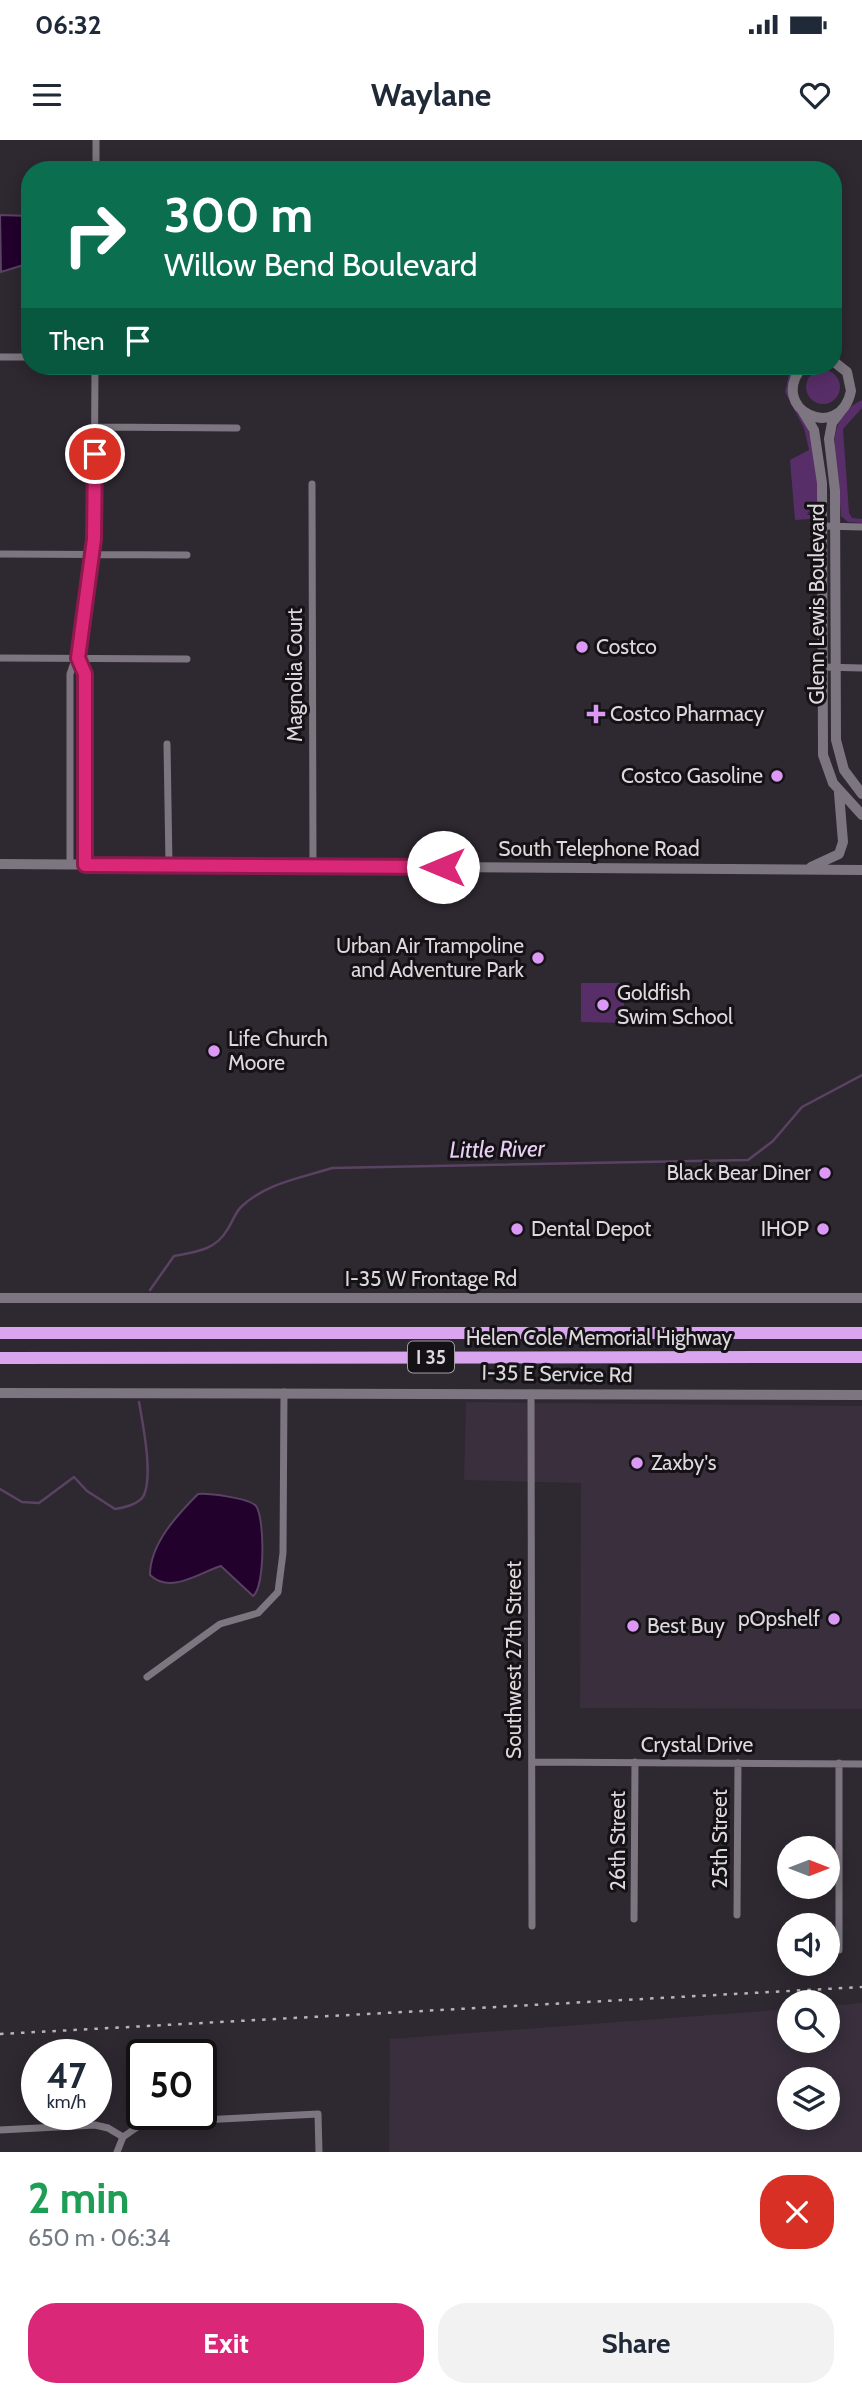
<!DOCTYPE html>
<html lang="en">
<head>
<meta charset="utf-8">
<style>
  :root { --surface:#fff; --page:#f2f2f3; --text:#1f2937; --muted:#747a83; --accent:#db2777 }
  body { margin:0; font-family:Cabin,sans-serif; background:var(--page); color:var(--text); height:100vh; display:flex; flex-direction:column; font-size:26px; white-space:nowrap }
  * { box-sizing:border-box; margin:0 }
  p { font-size:23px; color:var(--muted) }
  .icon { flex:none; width:38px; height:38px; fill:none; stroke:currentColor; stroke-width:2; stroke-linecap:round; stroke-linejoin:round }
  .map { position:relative; height:2012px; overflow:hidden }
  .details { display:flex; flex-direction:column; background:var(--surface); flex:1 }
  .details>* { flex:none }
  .banner { position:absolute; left:21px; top:21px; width:821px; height:214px; border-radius:28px; box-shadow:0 4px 18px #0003; background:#0b6e4f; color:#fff; overflow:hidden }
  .needle { width:46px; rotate:90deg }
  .fabs { position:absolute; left:777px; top:1696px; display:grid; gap:14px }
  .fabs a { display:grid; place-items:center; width:63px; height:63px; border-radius:50%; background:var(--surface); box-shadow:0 4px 18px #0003; font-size:35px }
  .speed { position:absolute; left:21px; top:1899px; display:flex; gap:14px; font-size:35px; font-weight:700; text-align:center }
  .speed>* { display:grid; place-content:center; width:91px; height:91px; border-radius:50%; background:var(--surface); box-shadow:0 4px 18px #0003; line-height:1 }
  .speed small { font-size:18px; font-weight:400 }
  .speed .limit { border:4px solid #111; border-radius:10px; background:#fff; color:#111 }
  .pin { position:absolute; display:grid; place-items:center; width:60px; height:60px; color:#fff; margin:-30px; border:4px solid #fff; border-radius:50%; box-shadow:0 2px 7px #0007 }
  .me { position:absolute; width:77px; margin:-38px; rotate:270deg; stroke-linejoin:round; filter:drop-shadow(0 0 5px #0008) }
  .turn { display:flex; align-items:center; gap:24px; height:147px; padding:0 28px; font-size:32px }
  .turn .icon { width:91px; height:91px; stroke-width:2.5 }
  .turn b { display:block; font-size:49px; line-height:60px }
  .then { display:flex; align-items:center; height:66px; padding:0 28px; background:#0003; gap:14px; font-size:26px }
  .round { display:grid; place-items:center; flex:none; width:74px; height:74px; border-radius:28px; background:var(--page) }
  .overview { display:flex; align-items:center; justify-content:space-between; height:119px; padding:0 28px }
  h1 { font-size:42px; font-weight:800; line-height:52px; color:#1e9e55 }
  .primary-button { display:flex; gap:14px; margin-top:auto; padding:14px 28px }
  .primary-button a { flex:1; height:80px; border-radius:28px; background:var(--accent); color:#fff; font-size:28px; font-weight:800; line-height:80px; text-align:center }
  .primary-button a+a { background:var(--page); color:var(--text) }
  .status { display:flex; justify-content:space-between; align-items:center; height:49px; padding:0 35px; background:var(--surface); direction:ltr }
  .status svg { height:19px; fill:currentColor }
  header { display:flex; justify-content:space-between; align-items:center; height:91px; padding:0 28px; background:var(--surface); font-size:32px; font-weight:800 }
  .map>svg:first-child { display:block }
  .built { fill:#392f3d; fill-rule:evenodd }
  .green { fill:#582e68 }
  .water { fill:#22012d; stroke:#5a4262; stroke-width:2 }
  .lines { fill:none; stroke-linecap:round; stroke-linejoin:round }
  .stream { stroke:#5a4262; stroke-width:2.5 }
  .street { stroke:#7d7680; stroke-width:7 }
  .secondary { stroke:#7d7680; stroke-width:10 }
  .highway { stroke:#d9a5ee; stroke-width:12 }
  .rail { stroke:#b8b3ba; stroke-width:2.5; stroke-dasharray:3.5 7; stroke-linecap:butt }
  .route-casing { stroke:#8e194d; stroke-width:18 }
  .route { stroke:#db2777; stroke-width:12 }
  .poi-dot { fill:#db99f5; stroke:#151216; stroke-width:2.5 }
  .labels { text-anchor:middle; stroke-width:6; stroke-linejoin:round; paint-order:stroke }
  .shield { fill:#151216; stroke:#a09da2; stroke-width:2 }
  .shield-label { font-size:19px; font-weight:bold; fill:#dcd8de }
  .street-label { font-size:21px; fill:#dcd8de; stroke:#151216 }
  .poi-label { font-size:21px; fill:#dcd8de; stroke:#151216; text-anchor:start }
  .water-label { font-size:23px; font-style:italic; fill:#ead0f4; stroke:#151216 }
</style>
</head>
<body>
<div class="status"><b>06:32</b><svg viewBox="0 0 49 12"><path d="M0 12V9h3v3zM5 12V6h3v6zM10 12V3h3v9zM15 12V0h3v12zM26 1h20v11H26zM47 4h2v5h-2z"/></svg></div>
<header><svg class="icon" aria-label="menu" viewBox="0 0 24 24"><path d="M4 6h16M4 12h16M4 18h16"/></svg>Waylane<svg class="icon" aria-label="heart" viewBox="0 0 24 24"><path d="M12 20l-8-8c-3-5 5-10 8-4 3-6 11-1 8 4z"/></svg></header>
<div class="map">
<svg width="862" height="2012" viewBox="0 0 862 2012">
  <rect width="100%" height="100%" fill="#2e2831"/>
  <path class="built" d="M466,1262L862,1266V1569L580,1568L581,1343L464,1340Z
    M862,1863V2012H389L390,1899L789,1869V1900H828V1866ZM789,1939H828V1978H789Z"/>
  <path class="green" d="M791,226H798L790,245C813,290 818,322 818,372L815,373L812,366L807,375H812L810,379L795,380L790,320L809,310L804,288L785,252Z
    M806 247a17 17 0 1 1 34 0a17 17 0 1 1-34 0Z
    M862,260V268L843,289L849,373L852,378L862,379V383L848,382L841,376C840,337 817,281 862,260Z
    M581,843H621L624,848V883L581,882Z"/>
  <path class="water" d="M0,75L30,76V123L1,132Z
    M198,1354C208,1353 249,1358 256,1366C265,1378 265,1448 253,1456L221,1426C200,1432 171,1455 150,1435C150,1404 177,1375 198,1354Z"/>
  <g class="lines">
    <path class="stream" d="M150,1150L174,1116C195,1112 216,1110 227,1090C232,1083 235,1073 241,1067C266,1043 301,1038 332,1028L748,1020L773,1001L802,967L862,935
      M0,1349L22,1362L39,1363L74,1337L87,1351L115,1369C123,1368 140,1364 144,1355C153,1334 143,1285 139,1262"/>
    <path class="street" d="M96,30V0
      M0,217H30
      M95,287L237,288
      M312,344L313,726
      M823,386L862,387
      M0,414L187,415
      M0,518L187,519
      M78,518L85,534V725
      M822,527L862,528
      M167,604L169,725
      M70,724V534L81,503L94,399L95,226
      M531,1253L532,1786
      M147,1537L220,1484L258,1473L278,1452L283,1413L284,1252
      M532,1622L862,1624
      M737,1775L738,1623
      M634,1779L635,1622
      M839,1810V1623
      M0,1990L95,1985L108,1988L123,1997
      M117,2012L123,1997L143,1983L318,1974L319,2012"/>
    <path class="secondary" d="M803,226C766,269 840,304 851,251L847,232L833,221
      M802,270L814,290L822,343L823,615L833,643L862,675
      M841,271L832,283L829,299L835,351L836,600L844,630L862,654
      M0,724L862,730
      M811,727L839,714L843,702L839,653
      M0,1158H862
      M0,1253L862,1255"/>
    <path class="highway" d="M0,1193H862
      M0,1218L862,1217"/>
    <path class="rail" d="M0,1894L862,1847"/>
  </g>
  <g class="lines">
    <defs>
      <path id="route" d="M95,314L94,399L78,518L85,534V725L443,727"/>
    </defs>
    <use href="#route" class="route-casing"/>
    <use href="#route" class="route"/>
  </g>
  <g class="poi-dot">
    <circle cx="582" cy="507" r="7"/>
    <path d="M592.5 563.5h7v7h7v7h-7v7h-7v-7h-7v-7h7z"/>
    <circle cx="777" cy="636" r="7"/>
    <circle cx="538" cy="818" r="7"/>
    <circle cx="603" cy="865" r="7"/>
    <circle cx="214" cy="911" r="7"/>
    <circle cx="825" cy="1033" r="7"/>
    <circle cx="517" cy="1089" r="7"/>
    <circle cx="823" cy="1089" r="7"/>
    <circle cx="637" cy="1323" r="7"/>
    <circle cx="834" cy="1479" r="7"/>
    <circle cx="633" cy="1486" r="7"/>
  </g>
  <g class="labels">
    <rect class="shield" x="408" y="1201.5" width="46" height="31" rx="5"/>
    <g class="shield-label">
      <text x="431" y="1224">I 35</text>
    </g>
    <g class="street-label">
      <text transform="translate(817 464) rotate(-90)" y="7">Glenn Lewis Boulevard</text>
      <text transform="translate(295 535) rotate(-90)" y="7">Magnolia Court</text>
      <text x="599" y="716">South Telephone Road</text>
      <text x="431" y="1146">I-35 W Frontage Rd</text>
      <text x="599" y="1205">Helen Cole Memorial Highway</text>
      <text transform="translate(557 1234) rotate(1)" y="7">I-35 E Service Rd</text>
      <text transform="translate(514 1520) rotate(-90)" y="7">Southwest 27th Street</text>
      <text x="697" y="1612">Crystal Drive</text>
      <text transform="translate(720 1699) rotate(-90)" y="7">25th Street</text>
      <text transform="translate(618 1701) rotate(-90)" y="7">26th Street</text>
    </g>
    <g class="poi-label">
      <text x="596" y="514">Costco</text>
      <text x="610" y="581">Costco Pharmacy</text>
      <text x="763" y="643" text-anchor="end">Costco Gasoline</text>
      <text x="524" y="813" text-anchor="end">Urban Air Trampoline<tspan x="524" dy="24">and Adventure Park</tspan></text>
      <text x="617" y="860">Goldfish<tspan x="617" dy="24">Swim School</tspan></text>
      <text x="228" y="906">Life Church<tspan x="228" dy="24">Moore</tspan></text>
      <text x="811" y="1040" text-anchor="end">Black Bear Diner</text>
      <text x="531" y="1096">Dental Depot</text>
      <text x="809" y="1096" text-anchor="end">IHOP</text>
      <text x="651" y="1330">Zaxby's</text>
      <text x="820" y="1486" text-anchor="end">pOpshelf</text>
      <text x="647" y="1493">Best Buy</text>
    </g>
    <g class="water-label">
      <text transform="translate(497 1009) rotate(-1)" y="8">Little River</text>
    </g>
  </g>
</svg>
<div class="fabs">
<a><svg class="needle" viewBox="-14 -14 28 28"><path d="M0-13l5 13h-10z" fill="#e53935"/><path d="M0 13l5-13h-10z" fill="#747a83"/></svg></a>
<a><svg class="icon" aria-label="sound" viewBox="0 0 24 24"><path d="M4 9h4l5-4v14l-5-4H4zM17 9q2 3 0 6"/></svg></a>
<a><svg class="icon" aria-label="search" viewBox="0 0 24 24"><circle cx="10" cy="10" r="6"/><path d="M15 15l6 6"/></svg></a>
<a><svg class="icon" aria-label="layers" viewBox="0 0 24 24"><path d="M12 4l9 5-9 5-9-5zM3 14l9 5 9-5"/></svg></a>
</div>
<div class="speed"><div>47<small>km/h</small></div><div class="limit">50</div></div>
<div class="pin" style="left:95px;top:314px;background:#d93025"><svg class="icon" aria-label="arrive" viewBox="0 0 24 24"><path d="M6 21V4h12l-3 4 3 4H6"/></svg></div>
<svg class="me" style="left:443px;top:727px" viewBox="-20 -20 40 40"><circle r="19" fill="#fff"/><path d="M0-13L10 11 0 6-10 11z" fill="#db2777"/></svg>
<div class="banner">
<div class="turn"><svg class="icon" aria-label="right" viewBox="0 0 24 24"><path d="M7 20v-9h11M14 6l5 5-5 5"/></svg><div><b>300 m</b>Willow Bend Boulevard</div></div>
<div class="then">Then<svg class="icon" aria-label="arrive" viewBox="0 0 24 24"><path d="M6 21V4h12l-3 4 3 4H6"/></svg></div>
</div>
</div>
<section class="details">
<div class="overview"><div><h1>2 min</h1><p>650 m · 06:34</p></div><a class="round" style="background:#d93025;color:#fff"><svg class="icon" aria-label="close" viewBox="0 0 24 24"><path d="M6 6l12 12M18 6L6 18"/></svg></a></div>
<div class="primary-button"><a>Exit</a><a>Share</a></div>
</section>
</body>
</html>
